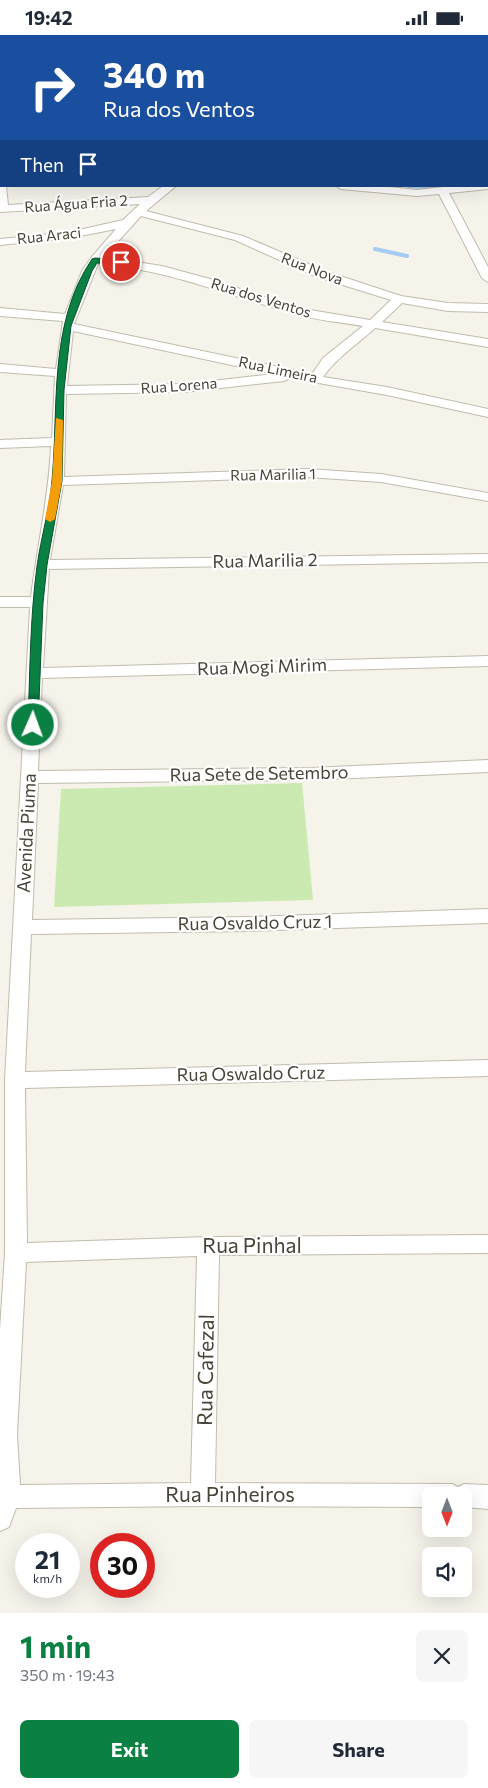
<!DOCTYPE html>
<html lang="en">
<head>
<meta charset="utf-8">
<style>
  :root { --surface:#fff; --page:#f6f6f7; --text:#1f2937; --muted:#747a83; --accent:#0b8043 }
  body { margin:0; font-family:Commissioner,sans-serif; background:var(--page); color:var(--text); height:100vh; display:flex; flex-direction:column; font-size:19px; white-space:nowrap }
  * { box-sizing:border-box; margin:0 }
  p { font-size:16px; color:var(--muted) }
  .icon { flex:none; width:28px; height:28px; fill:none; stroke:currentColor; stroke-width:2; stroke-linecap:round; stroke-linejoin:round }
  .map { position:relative; height:1578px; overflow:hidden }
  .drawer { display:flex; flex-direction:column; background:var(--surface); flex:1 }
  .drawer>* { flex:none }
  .guide { position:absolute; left:0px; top:0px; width:489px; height:152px; box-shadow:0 5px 20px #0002; background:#1a4fa0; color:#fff; overflow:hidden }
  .needle { width:32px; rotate:180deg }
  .fabs { position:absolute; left:422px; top:1452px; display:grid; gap:10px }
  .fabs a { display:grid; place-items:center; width:50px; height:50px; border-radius:8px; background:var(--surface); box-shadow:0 5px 20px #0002; font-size:25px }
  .speed { position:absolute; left:15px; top:1498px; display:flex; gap:10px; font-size:25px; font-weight:700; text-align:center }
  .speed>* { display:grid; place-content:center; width:65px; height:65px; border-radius:50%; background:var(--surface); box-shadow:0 5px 20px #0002; line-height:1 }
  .speed small { font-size:12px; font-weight:400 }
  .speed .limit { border:8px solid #d22; background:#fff; color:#111 }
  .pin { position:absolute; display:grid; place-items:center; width:42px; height:42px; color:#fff; margin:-21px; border:2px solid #fff; border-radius:50%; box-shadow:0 1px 5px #0007 }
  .me { position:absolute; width:55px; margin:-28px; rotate:2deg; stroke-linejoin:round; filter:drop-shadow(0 0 4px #0008) }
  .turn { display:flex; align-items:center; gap:18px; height:105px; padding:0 20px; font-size:22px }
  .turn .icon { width:65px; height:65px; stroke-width:2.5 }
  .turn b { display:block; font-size:35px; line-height:42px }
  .then { display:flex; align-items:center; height:48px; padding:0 20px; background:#0003; gap:10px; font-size:19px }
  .round { display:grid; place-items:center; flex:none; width:52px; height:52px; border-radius:8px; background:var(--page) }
  .head { display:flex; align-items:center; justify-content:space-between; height:85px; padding:0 20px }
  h1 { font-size:30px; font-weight:700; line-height:38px; color:var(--accent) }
  .action { display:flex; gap:10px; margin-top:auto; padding:10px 20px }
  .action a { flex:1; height:58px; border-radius:8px; background:var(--accent); color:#fff; font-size:20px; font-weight:700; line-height:58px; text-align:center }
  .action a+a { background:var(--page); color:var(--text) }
  .status { display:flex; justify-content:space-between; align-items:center; height:35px; padding:0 25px; background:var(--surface); direction:ltr }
  .status svg { height:14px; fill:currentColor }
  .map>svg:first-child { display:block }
  .green { fill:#cbeab2 }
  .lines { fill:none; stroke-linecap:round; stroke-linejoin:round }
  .stream { stroke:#a5ccf2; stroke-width:4 }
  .street-casing { stroke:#c1bcac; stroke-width:2 }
  .street { fill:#fff; fill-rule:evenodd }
  .route { fill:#0b8043; stroke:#07532c }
  .slow { fill:#f59e0b }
  .labels { text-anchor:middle; stroke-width:4.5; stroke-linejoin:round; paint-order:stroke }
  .far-street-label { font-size:15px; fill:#494437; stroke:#fff }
  .street-label { font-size:18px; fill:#494437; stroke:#fff }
  .near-street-label { font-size:21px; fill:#494437; stroke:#fff }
</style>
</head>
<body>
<div class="status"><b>19:42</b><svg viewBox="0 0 49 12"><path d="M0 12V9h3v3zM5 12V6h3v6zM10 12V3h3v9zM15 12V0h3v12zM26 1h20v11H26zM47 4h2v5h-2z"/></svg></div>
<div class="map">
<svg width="488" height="1578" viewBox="0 0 488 1578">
  <rect width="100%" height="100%" fill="#f5f3ea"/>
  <path class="green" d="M302,748L313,865L54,872L61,754Z"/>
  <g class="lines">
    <path class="stream" d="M408,151L442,153
      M375,214L407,221"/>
    <defs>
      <path id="street" d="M102,0H113L114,1H103Z
        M146,0H166L167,1H147Z
        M361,0H371V1H361Z
        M0,20H1V26H0Z
        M0,62H1V69H0Z
        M0,145L1,151H6L8,170L148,162L163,151H176L146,176L243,201L325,236L401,261L448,268L488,269V277L448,276L402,268L382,287L488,304V312L375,293C358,309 337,322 323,342L387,352L488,374V382L387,360L290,343L284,346L185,357L66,359L64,442L308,434L381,439L488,458V466L381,447L308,442L63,450L50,525L488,519V527L49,534L43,633L488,621V631L42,643L38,736L310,733L488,725V737L310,745L38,748L32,885L247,882L488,874V888L247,896L31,899L25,1037L488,1025V1041L25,1053L27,1208L208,1202L488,1200V1218L219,1220L215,1448L452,1449L458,1452L464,1449L488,1450V1474L464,1472V1461H431V1472L203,1471L16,1473L9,1492L0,1496V1295L5,1218V1045L30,572H0V562H31C37,512 49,462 51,411L0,413V405L52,403L55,341L0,337V329L56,334L63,286L0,281V273L65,279L82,236L91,223L116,194L70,203L0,210V204L70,197L123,185L140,169L0,177ZM141,181L235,205L317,242L391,265L370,285L298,273L210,244L162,231L104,222ZM98,229C166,234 227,260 291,278C314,285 340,287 363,291L323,323L312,339L74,289ZM73,296L274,339L185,349L67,351ZM197,1221L191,1448L20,1450L17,1400L26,1227Z
        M488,148V154L449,158L488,232V247L482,243L439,159L417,161L341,154L336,151H380L417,155L452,151H488Z"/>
    </defs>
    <use href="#street" class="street-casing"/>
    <use href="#street" class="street"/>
  </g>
  <path class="route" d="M95,223L121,225L125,227L121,230L97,228L92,236L71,291L64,355L62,446L47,530L43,568L38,690L33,693L28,690C30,637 30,583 37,531C41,502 50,473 52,445C59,371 48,289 92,224Z"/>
  <path class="slow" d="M56,383L63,385L62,446L55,484L50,487L45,484L52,446Z"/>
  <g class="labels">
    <g class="far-street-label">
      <text transform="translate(76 169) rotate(-4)" y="5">Rua Água Fria 2</text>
      <text transform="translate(49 201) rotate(-6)" y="5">Rua Araci</text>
      <text transform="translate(312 234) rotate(21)" y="5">Rua Nova</text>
      <text transform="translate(261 263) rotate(17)" y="5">Rua dos Ventos</text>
      <text transform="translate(278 335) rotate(12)" y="5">Rua Limeira</text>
      <text transform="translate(179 351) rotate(-4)" y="5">Rua Lorena</text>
      <text transform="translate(273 440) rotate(-1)" y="5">Rua Marilia 1</text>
    </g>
    <g class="street-label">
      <text transform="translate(265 526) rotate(-1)" y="6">Rua Marilia 2</text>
      <text transform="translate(262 632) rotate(-2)" y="6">Rua Mogi Mirim</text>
      <text transform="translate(259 739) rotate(-1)" y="6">Rua Sete de Setembro</text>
      <text transform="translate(27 798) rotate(-87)" y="6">Avenida Piuma</text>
      <text transform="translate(255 888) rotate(-1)" y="6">Rua Osvaldo Cruz 1</text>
      <text transform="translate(251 1039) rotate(-1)" y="6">Rua Oswaldo Cruz</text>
    </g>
    <g class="near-street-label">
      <text x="252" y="1218">Rua Pinhal</text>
      <text transform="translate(206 1335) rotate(-89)" y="7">Rua Cafezal</text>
      <text x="230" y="1467">Rua Pinheiros</text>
    </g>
  </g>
</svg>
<div class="fabs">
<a><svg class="needle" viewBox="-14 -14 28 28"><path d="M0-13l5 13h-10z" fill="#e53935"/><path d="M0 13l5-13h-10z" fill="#747a83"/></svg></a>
<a><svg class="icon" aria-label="sound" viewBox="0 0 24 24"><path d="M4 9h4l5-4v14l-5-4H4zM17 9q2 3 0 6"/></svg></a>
</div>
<div class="speed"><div>21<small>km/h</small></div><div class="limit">30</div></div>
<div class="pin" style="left:121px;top:227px;background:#d93025"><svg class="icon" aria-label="arrive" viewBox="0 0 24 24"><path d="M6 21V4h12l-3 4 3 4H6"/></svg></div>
<svg class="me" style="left:33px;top:690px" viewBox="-20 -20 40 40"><circle r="17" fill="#0b8043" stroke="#fff" stroke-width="3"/><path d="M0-11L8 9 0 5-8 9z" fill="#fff"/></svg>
<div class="guide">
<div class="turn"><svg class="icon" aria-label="right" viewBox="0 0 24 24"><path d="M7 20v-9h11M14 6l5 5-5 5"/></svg><div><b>340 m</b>Rua dos Ventos</div></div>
<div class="then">Then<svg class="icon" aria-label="arrive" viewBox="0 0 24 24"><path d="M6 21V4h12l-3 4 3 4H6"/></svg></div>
</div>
</div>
<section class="drawer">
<div class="head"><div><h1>1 min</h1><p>350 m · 19:43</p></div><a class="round"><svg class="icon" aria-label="close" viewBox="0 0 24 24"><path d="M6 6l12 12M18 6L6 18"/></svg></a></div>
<div class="action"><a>Exit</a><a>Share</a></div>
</section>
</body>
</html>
